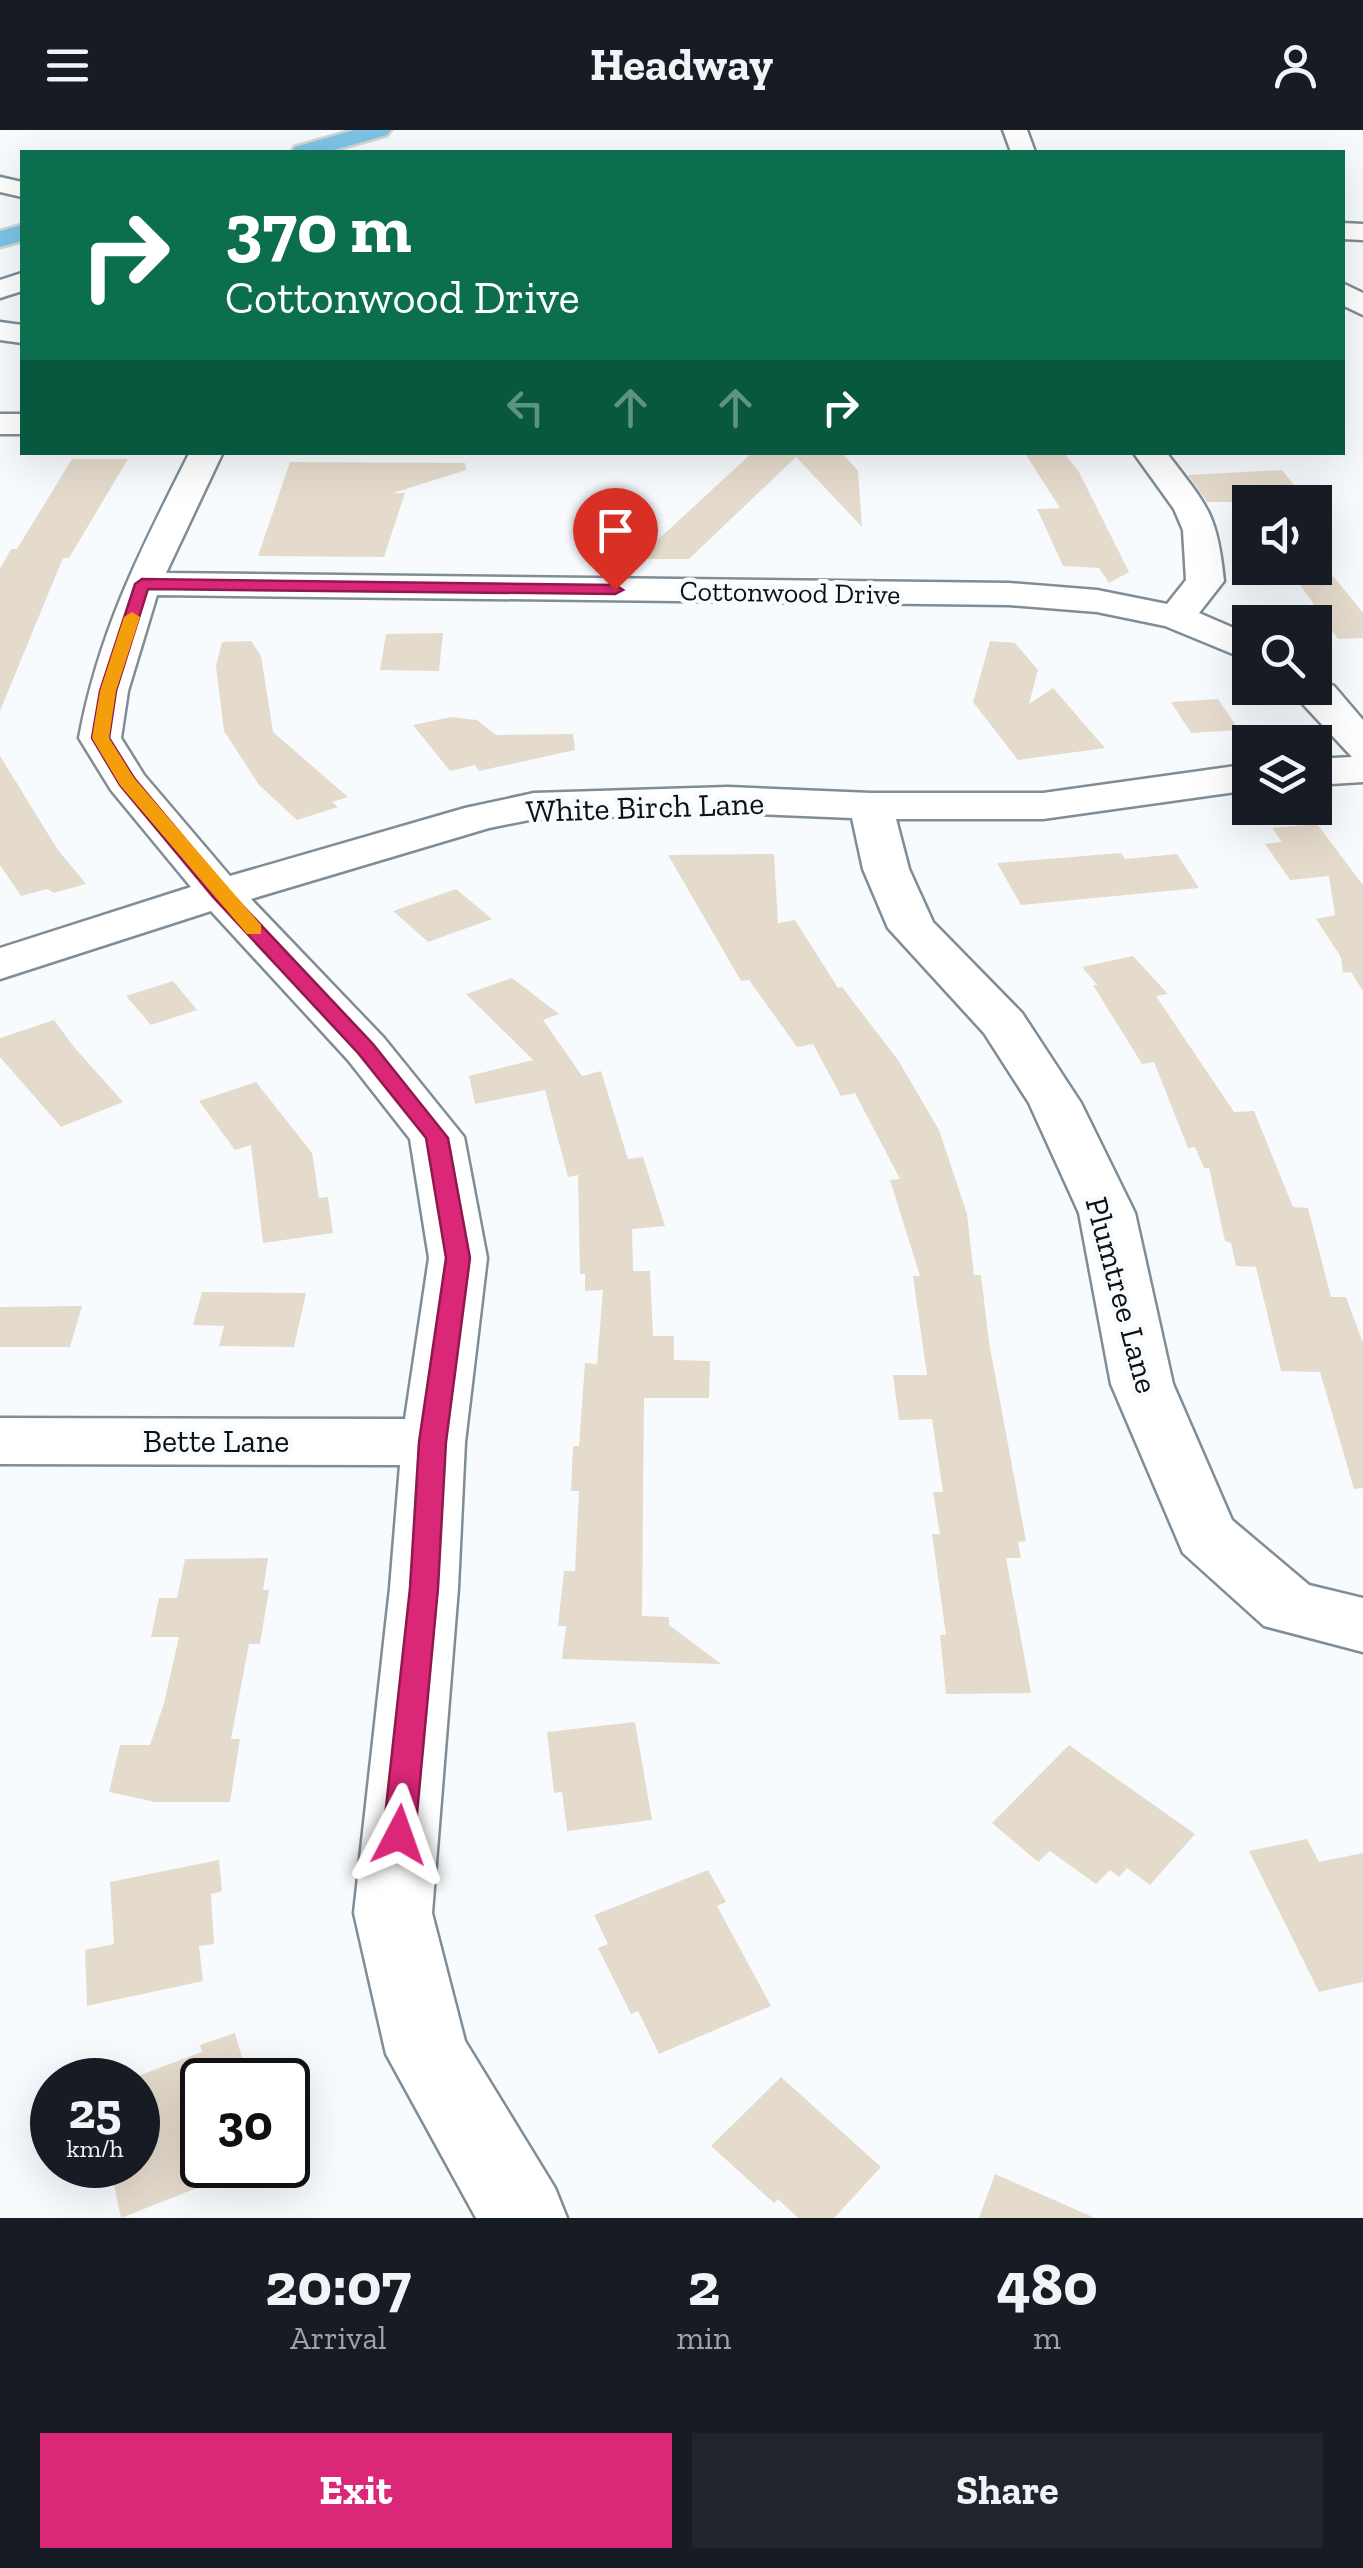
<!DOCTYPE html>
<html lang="en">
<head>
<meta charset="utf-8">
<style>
  :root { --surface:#171b24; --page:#20242c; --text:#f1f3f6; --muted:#9ea1a6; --accent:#db2777 }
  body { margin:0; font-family:"Zilla Slab",serif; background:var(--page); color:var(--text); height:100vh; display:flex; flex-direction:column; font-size:38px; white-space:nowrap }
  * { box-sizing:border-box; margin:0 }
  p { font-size:32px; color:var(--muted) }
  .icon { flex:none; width:55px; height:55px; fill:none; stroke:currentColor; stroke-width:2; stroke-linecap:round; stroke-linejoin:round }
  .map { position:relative; height:2088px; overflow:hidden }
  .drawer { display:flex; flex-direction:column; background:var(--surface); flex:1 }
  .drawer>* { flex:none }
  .banner { position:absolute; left:20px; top:20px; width:1325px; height:305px; border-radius:0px; box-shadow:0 10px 40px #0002; background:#0b6e4f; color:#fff; overflow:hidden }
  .tools { position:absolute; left:1232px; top:355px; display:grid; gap:20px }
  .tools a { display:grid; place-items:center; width:100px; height:100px; border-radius:0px; background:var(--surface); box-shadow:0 10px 40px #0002; font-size:50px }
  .speed { position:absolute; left:30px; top:1928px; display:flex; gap:20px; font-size:50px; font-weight:700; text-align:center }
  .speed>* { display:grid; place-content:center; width:130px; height:130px; border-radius:50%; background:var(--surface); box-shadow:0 10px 40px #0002; line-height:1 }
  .speed small { font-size:25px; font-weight:400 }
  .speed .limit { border:5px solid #111; border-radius:15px; background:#fff; color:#111 }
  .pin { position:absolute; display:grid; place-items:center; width:85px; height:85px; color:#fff; margin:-102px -42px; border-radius:50% 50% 50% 0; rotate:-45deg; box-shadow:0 0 10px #0007 }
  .pin .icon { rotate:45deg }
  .me { position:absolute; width:110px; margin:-55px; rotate:4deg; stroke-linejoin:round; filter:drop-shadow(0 0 8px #0008) }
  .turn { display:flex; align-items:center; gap:35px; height:210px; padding:0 40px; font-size:45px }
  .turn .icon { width:130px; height:130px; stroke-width:2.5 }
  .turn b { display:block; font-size:70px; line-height:85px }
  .lanes { display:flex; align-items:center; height:95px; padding:0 40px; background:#0003; justify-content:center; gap:50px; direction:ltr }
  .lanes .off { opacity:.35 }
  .eta { display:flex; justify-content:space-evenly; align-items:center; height:170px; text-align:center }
  .eta b { font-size:60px; font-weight:700; line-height:70px }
  .cta { display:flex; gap:20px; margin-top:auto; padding:20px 40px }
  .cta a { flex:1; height:115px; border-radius:0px; background:var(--accent); color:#fff; font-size:40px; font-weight:700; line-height:115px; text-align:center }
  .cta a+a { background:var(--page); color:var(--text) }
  header { display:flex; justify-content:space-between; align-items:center; height:130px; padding:0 40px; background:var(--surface); font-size:45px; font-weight:700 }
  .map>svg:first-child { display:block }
  .building { fill:#e5dbcd }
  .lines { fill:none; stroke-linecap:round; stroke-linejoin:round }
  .minor-casing { stroke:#7e8d96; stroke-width:5 }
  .major-casing { stroke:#d3d4d5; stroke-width:5 }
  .minor { fill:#fff; fill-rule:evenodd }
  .major { fill:#7cc4e6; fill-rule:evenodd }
  .route { fill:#db2777; stroke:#8e194d; stroke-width:2.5 }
  .slow { fill:#f59e0b }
  .labels { text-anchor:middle; stroke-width:9; stroke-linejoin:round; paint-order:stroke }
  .far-street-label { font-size:28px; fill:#0b1114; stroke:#f8fbfd }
  .street-label { font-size:32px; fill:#0b1114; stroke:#f8fbfd }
</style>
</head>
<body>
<header><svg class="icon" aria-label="menu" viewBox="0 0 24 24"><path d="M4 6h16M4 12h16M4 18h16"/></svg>Headway<svg class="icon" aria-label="person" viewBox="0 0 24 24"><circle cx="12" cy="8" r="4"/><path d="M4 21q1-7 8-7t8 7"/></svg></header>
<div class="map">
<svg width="1363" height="2088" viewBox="0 0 1363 2088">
  <rect width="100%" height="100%" fill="#f8fbfd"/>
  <path class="building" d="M753,322H841L858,341L862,397L796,327L689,429H637Z
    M1024,322H1063L1079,342L1129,442L1109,453L1099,438L1063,436L1037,379L1060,378Z
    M72,329H128L69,428H63L0,581V439L11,419H17Z
    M290,332L465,333L466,340L393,363H405L384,427L258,426Z
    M1282,340L1307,372H1207L1188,345Z
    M1334,447L1363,483V508L1338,509L1296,449Z
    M443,503L439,541L380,540L386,504Z
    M251,511L261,526L273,602L348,667L332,672L338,677L297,690L259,655L224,601L216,536L222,512Z
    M990,511L1015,513L1038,540L1029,574L1053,558L1105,618L1018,630L973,572Z
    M1218,569L1239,600L1191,603L1171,572Z
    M451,587L477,590L496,605L573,604L575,620L479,641L475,635L450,641L413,595Z
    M0,626L58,720L86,754L54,763L47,759L21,766L0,735Z
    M1317,694L1363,755V861L1351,842L1343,843L1341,827L1316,789L1335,785L1329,746L1290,750L1265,714L1282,712L1272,698Z
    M1121,723L1125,729L1177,724L1199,758L1021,775L997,733Z
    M774,724L778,793L795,790L838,858L842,857L898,930L939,1000L967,1084L974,1145H981L989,1212L1026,1411L1018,1412L1021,1428H1006L1031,1563L946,1564L940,1505H946L932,1404H940L933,1362H943L932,1289L899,1290L893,1245H927L913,1146H920L890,1050L900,1049L855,963L841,966L813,914L797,917L749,850L741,851L668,725Z
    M456,759L492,789L428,812L393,781Z
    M1133,826L1168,864L1156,866L1234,982L1254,981L1293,1077L1308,1078L1331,1167H1346L1363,1213V1358L1354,1359L1320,1242L1281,1241L1256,1137L1236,1136L1231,1113L1225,1111L1209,1038H1204L1195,1017L1188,1018L1154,932L1142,934L1093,855H1097L1082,837Z
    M512,848L559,884L543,890L582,946L601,941L628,1029L643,1027L665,1096L632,1099L633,1141H650L653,1206H674V1230L710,1231L709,1268H644L642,1486L669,1487V1495L721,1534L562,1529L566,1496H558L564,1441H575L579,1361H571L573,1316H579L585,1233L597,1234L603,1160L585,1161V1144H580L578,1045L568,1047L545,960L475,974L469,946L533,930L466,864Z
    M173,851L197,880L151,895L126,866Z
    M54,890L74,917L123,972L61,997L0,927V908Z
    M256,952L312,1023L319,1068L328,1067L333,1103L263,1113L251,1015L235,1020L199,971Z
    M202,1162L306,1163L294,1217L219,1216L224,1196L193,1195Z
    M82,1176L70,1217H0V1177Z
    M268,1428L263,1460H269L260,1514H249L231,1609H240L230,1672H155L109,1662L120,1615H150L164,1573L179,1507H151L159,1468H177L185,1429Z
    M635,1592L652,1690L567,1701L562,1662L554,1663L547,1602Z
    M1069,1615L1195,1704L1150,1755L1127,1738L1119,1747L1110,1740L1096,1754L1050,1721L1038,1732L992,1693Z
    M1307,1709L1319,1732L1363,1723V1852L1319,1862L1249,1721Z
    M219,1730L222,1761L211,1764L214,1814L199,1816L203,1851L87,1876L85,1820L114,1814L110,1752Z
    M708,1740L726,1772L717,1776L771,1876L659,1924L638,1881L631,1884L598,1818L608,1814L594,1785Z
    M235,1903L246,1942L225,1950H202V2056L121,2088L110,2035H138V1946L202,1922L200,1915Z
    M781,1947L881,2037L834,2088H798L778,2069L774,2073L711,2016Z
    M995,2044L1095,2088H979Z"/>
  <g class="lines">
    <defs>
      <path id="minor" d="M1003,0H1027L1035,22H1011Z
        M0,47L22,52V67L0,62Z
        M1342,93L1363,94V110L1342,109Z
        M22,143V161L0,168V150Z
        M1342,153L1363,163V185L1342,175Z
        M0,192L22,195V213L0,210Z
        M0,284H22V304H0Z
        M190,322H223L166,443L1009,453L1097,460L1167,474L1186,450L1183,400L1174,379L1133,322H1166C1207,376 1217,382 1224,451L1199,483L1250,505V531L1165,496L1097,482L1009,475L157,465L128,561L121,608L144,645L230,746L465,678L534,663L728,657L871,663H1043L1250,634V660L1043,689H896L909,739L933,792L1022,883L1081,973L1135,1083L1173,1254L1232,1390L1309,1455L1363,1468V1522L1264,1496L1183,1423L1111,1254L1079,1083L1029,973L984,903L888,798L863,739L852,688L728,683L534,689L489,698L251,769L384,908L464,1007L487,1128L465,1312L458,1458L432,1783L465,1911L555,2058L567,2088H476L386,1924L354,1783L390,1458L400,1335L0,1334V1288L405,1289L429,1128L410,1009L348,930L211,781L0,849V818L191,757L111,660L79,608C99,500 141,419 190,322Z
        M1315,548L1334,556L1363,590V652L1315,655V629L1352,627L1288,558H1315Z"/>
      <path id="major" d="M354,0H391L387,5L327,22H291L295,17Z
        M22,95V111L0,117V101Z"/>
    </defs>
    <use href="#minor" class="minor-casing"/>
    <use href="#major" class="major-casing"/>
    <use href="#minor" class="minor"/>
    <use href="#major" class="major"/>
  </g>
  <path class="route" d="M142,449L615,455L623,460L615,464L148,459L116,561L109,608L134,648L227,759L373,914L448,1008L470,1128L446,1312L438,1458L415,1705L410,1715L399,1719L388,1715L383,1705L410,1458L419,1312L446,1128L426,1008L358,923L213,767L120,655L92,608L100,561L135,454Z"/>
  <path class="slow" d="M132,482L140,487L116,561L109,608L134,648L261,795V804H247L120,655L92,608L100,561L124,487Z"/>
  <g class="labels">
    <g class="far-street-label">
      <text transform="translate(790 462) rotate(1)" y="10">Cottonwood Drive</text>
    </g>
    <g class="street-label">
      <text transform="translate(645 677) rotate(-2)" y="11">White Birch Lane</text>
      <text transform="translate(1122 1165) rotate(75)" y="11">Plumtree Lane</text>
      <text x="216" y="1322">Bette Lane</text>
    </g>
  </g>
</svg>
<div class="tools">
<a><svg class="icon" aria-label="sound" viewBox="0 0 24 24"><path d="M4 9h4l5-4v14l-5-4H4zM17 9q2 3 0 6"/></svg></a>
<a><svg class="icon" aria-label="search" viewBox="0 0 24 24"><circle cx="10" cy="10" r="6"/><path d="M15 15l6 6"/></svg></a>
<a><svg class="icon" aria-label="layers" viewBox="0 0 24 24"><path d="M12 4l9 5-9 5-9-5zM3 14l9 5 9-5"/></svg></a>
</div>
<div class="speed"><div>25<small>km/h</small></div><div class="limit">30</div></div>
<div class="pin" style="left:615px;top:460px;background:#d93025"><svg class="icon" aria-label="arrive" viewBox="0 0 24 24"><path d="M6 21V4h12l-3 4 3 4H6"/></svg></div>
<svg class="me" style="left:399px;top:1705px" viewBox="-20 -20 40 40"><path d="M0-17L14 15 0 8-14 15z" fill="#db2777" stroke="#fff" stroke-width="4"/></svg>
<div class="banner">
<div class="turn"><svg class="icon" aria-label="right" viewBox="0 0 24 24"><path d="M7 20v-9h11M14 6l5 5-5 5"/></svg><div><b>370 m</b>Cottonwood Drive</div></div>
<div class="lanes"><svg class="icon off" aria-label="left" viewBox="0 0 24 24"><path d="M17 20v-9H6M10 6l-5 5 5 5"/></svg><svg class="icon off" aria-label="ahead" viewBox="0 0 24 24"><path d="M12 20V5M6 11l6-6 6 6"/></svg><svg class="icon off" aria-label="ahead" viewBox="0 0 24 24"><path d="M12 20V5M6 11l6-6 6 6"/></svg><svg class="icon" aria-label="right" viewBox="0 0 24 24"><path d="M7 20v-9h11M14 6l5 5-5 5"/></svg></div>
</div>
</div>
<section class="drawer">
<div class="eta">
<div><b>20:07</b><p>Arrival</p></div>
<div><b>2</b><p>min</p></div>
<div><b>480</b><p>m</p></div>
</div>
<div class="cta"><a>Exit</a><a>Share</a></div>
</section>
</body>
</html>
